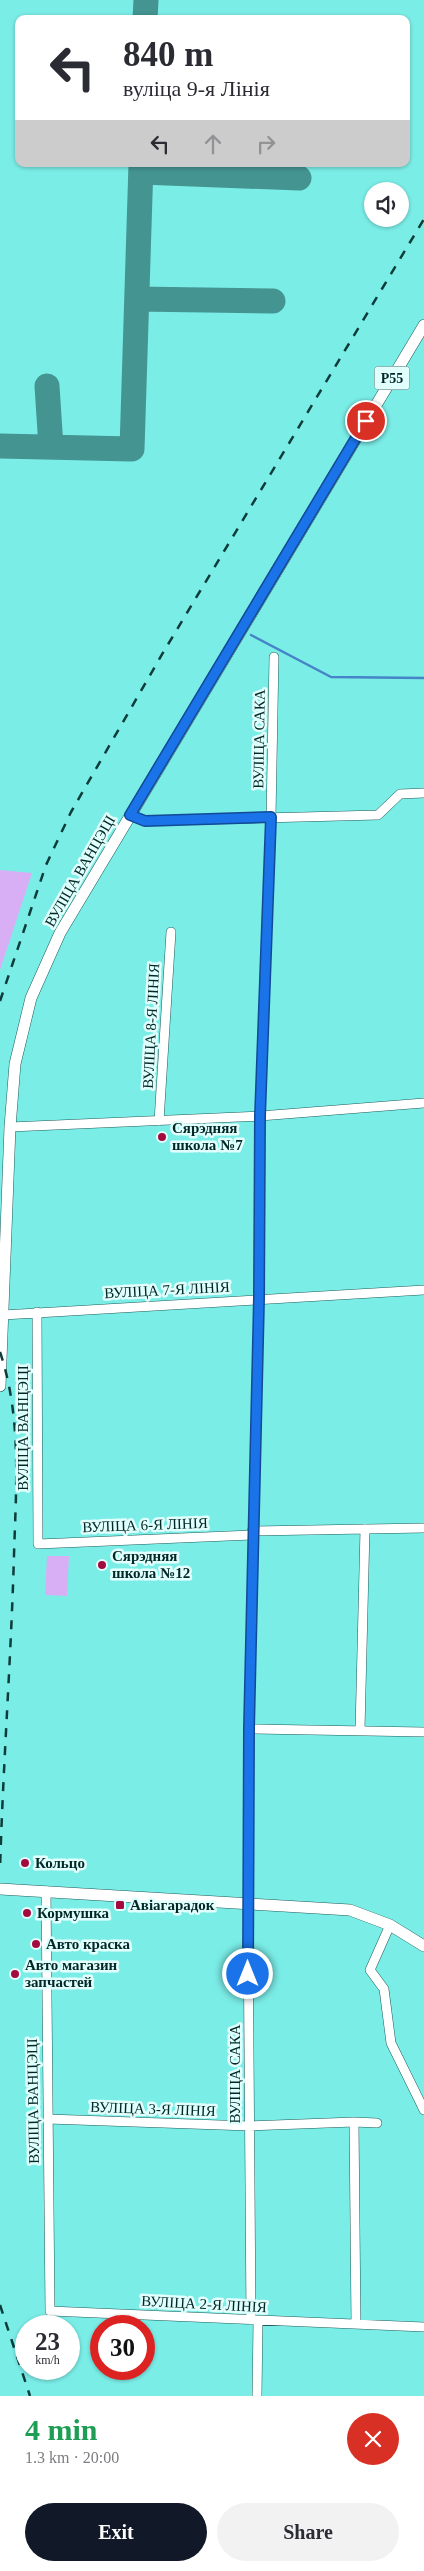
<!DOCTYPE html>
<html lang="en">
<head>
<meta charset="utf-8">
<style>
  :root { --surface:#fff; --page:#f2f2f3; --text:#2b2b33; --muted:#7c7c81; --accent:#111827 }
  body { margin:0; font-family:"Times New Roman",serif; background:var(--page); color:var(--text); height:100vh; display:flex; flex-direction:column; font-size:19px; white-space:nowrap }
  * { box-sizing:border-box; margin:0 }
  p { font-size:16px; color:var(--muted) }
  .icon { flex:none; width:28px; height:28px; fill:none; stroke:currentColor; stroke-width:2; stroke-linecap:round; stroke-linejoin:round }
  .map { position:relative; height:2396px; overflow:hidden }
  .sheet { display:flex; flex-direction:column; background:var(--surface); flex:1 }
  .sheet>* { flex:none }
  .top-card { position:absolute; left:15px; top:15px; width:395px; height:152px; border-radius:10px; box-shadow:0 1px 4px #0004; background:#fff; color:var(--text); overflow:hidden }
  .buttons { position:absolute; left:364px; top:182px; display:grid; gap:10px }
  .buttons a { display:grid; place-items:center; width:45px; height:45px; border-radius:50%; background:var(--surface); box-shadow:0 1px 4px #0004; font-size:25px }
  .speed { position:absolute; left:15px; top:2315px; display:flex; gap:10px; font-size:25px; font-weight:700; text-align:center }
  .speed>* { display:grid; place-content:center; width:65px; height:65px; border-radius:50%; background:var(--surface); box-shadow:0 1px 4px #0004; line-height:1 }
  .speed small { font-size:12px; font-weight:400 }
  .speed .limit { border:8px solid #d22; background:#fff; color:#111 }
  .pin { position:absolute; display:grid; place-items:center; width:42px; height:42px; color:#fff; margin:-21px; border:2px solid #fff; border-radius:50%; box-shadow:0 1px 5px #0007 }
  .me { position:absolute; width:55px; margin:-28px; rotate:0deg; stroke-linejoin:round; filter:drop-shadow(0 0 4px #0008) }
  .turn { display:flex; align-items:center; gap:18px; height:105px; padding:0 25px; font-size:22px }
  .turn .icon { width:65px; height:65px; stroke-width:2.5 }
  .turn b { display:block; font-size:35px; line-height:42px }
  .lanes { display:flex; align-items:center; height:48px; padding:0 25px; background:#0003; justify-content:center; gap:25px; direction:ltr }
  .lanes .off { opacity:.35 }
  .round { display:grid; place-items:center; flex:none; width:52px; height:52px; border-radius:26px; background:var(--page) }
  .head { display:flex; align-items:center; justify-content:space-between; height:85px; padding:0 25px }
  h1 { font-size:30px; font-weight:700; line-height:38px; color:#1e9e55 }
  .cta { display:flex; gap:10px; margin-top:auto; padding:10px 25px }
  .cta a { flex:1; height:58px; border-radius:30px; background:var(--accent); color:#fff; font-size:20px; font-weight:700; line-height:58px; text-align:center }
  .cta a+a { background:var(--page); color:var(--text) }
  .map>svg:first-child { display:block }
  .green { fill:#d8aff4 }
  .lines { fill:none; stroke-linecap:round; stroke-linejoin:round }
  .stream { stroke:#4584c6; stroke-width:2.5 }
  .taxiway { stroke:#449491; stroke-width:25 }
  .minor-casing { stroke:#1d5c5a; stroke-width:10 }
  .major-casing { stroke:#1d5c5a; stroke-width:12 }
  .minor { stroke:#fff; stroke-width:9 }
  .major { stroke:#fff; stroke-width:11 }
  .rail { stroke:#0e3c3b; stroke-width:2.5; stroke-dasharray:9 9; stroke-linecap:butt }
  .route-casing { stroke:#114b97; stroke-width:12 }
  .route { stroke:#1a73e8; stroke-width:9 }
  .poi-dot { fill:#a50a3e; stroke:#e0fffd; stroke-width:2 }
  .labels { text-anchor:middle; stroke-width:5; stroke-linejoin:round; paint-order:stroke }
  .shield { fill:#e0fffd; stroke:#446866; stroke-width:1 }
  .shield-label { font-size:14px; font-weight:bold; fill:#012726 }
  .street-label { font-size:15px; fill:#012726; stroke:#e0fffd }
  .poi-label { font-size:15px; font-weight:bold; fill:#012726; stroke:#e0fffd; text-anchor:start }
</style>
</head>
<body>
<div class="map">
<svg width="424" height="2396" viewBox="0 0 424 2396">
  <rect width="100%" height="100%" fill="#7bede7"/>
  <path class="green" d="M0,870L32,873L0,970Z
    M47,1556H69L67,1596L45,1595Z"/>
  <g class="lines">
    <path class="stream" d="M251,635L331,677L424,678"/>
    <path class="taxiway" d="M145,19L146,0
      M141,172L299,178
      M137,299L273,301
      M47,386L51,447
      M0,446L132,449L141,164"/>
    <defs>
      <path id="minor" d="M130,815L145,821L378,815L400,794L424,793
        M159,1121L171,932
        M10,1127L260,1116L424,1103
        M37,1312L38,1544L252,1535
        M3,1315L424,1290
        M252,1531L424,1528
        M249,1729L424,1732
        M360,1730L365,1529
        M46,1891L50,2311L424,2327
        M390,1925L370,1970L384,1989L391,2043L424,2110
        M48,2119L249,2126L354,2122L377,2123
        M354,2122L356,2324
        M251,2320L248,1917L249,1729L259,1298L260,1116L271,817L274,657
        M257,2396L258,2321"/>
      <path id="major" d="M0,1386L10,1127L15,1064L31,998L60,933L424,325
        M0,1889L350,1910L390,1925L424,1946"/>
    </defs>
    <use href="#minor" class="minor-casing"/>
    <use href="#major" class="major-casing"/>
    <use href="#minor" class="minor"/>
    <use href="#major" class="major"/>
    <path class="rail" d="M0,1001L46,865L71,812L164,651L424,219
      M0,1352C22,1418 16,1487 14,1555C11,1660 3,1765 0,1870
      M0,2305L30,2396"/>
  </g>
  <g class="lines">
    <defs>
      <path id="route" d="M248,1974L249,1728L259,1298L260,1116L271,817L145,821L130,815L366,421"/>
    </defs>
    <use href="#route" class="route-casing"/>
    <use href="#route" class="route"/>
  </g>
  <g class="poi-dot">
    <circle cx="162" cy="1137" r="5"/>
    <circle cx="102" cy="1565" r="5"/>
    <circle cx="25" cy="1863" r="5"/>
    <rect x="115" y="1900" width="10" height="10" rx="2.5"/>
    <circle cx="27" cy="1913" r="5"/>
    <circle cx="36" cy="1944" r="5"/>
    <circle cx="15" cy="1974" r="5"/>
  </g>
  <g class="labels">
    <rect class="shield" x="374.5" y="366.5" width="35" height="23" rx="4"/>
    <g class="shield-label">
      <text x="392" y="383">Р55</text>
    </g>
    <g class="street-label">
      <text transform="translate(259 739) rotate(-89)" y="5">ВУЛІЦА САКА</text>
      <text transform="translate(80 871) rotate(-60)" y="5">ВУЛІЦА ВАНЦЭЦІ</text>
      <text transform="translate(151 1026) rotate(-87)" y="5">ВУЛІЦА 8-Я ЛІНІЯ</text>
      <text transform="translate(167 1290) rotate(-3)" y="5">ВУЛІЦА 7-Я ЛІНІЯ</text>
      <text transform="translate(23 1428) rotate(-90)" y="5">ВУЛІЦА ВАНЦЭЦІ</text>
      <text transform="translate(145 1525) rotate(-2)" y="5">ВУЛІЦА 6-Я ЛІНІЯ</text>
      <text transform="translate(235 2074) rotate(-90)" y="5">ВУЛІЦА САКА</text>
      <text transform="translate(33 2101) rotate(-91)" y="5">ВУЛІЦА ВАНЦЭЦІ</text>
      <text transform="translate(153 2109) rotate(2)" y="5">ВУЛІЦА 3-Я ЛІНІЯ</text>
      <text transform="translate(204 2304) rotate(3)" y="5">ВУЛІЦА 2-Я ЛІНІЯ</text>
    </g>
    <g class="poi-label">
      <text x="172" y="1133">Сярэдняя<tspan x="172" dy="17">школа №7</tspan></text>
      <text x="112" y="1561">Сярэдняя<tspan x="112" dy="17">школа №12</tspan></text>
      <text x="35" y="1868">Кольцо</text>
      <text x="130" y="1910">Авіагарадок</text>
      <text x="37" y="1918">Кормушка</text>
      <text x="46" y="1949">Авто краска</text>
      <text x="25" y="1970">Авто магазин<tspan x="25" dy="17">запчастей</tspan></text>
    </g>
  </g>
</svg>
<div class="buttons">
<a><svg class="icon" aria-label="sound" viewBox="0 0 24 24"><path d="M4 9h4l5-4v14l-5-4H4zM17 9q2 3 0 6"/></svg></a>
</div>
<div class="speed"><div>23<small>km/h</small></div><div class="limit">30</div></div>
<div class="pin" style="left:366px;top:421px;background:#d93025"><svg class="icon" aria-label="arrive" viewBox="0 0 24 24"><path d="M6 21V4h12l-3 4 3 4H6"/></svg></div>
<svg class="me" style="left:248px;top:1974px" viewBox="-20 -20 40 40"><circle r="17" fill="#1a73e8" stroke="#fff" stroke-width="3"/><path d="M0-11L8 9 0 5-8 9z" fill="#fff"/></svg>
<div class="top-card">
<div class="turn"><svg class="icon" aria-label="left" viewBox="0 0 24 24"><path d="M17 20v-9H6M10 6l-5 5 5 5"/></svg><div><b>840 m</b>вуліца 9-я Лінія</div></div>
<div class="lanes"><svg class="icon" aria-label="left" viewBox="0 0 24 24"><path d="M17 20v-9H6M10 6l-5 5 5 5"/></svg><svg class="icon off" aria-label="ahead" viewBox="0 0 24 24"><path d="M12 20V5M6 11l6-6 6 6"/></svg><svg class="icon off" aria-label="right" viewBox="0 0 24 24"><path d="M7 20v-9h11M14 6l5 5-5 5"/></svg></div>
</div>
</div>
<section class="sheet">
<div class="head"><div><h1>4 min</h1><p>1.3 km · 20:00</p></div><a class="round" style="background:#d93025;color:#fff"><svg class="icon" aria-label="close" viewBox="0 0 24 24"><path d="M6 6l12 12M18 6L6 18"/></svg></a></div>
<div class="cta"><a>Exit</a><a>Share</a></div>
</section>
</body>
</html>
